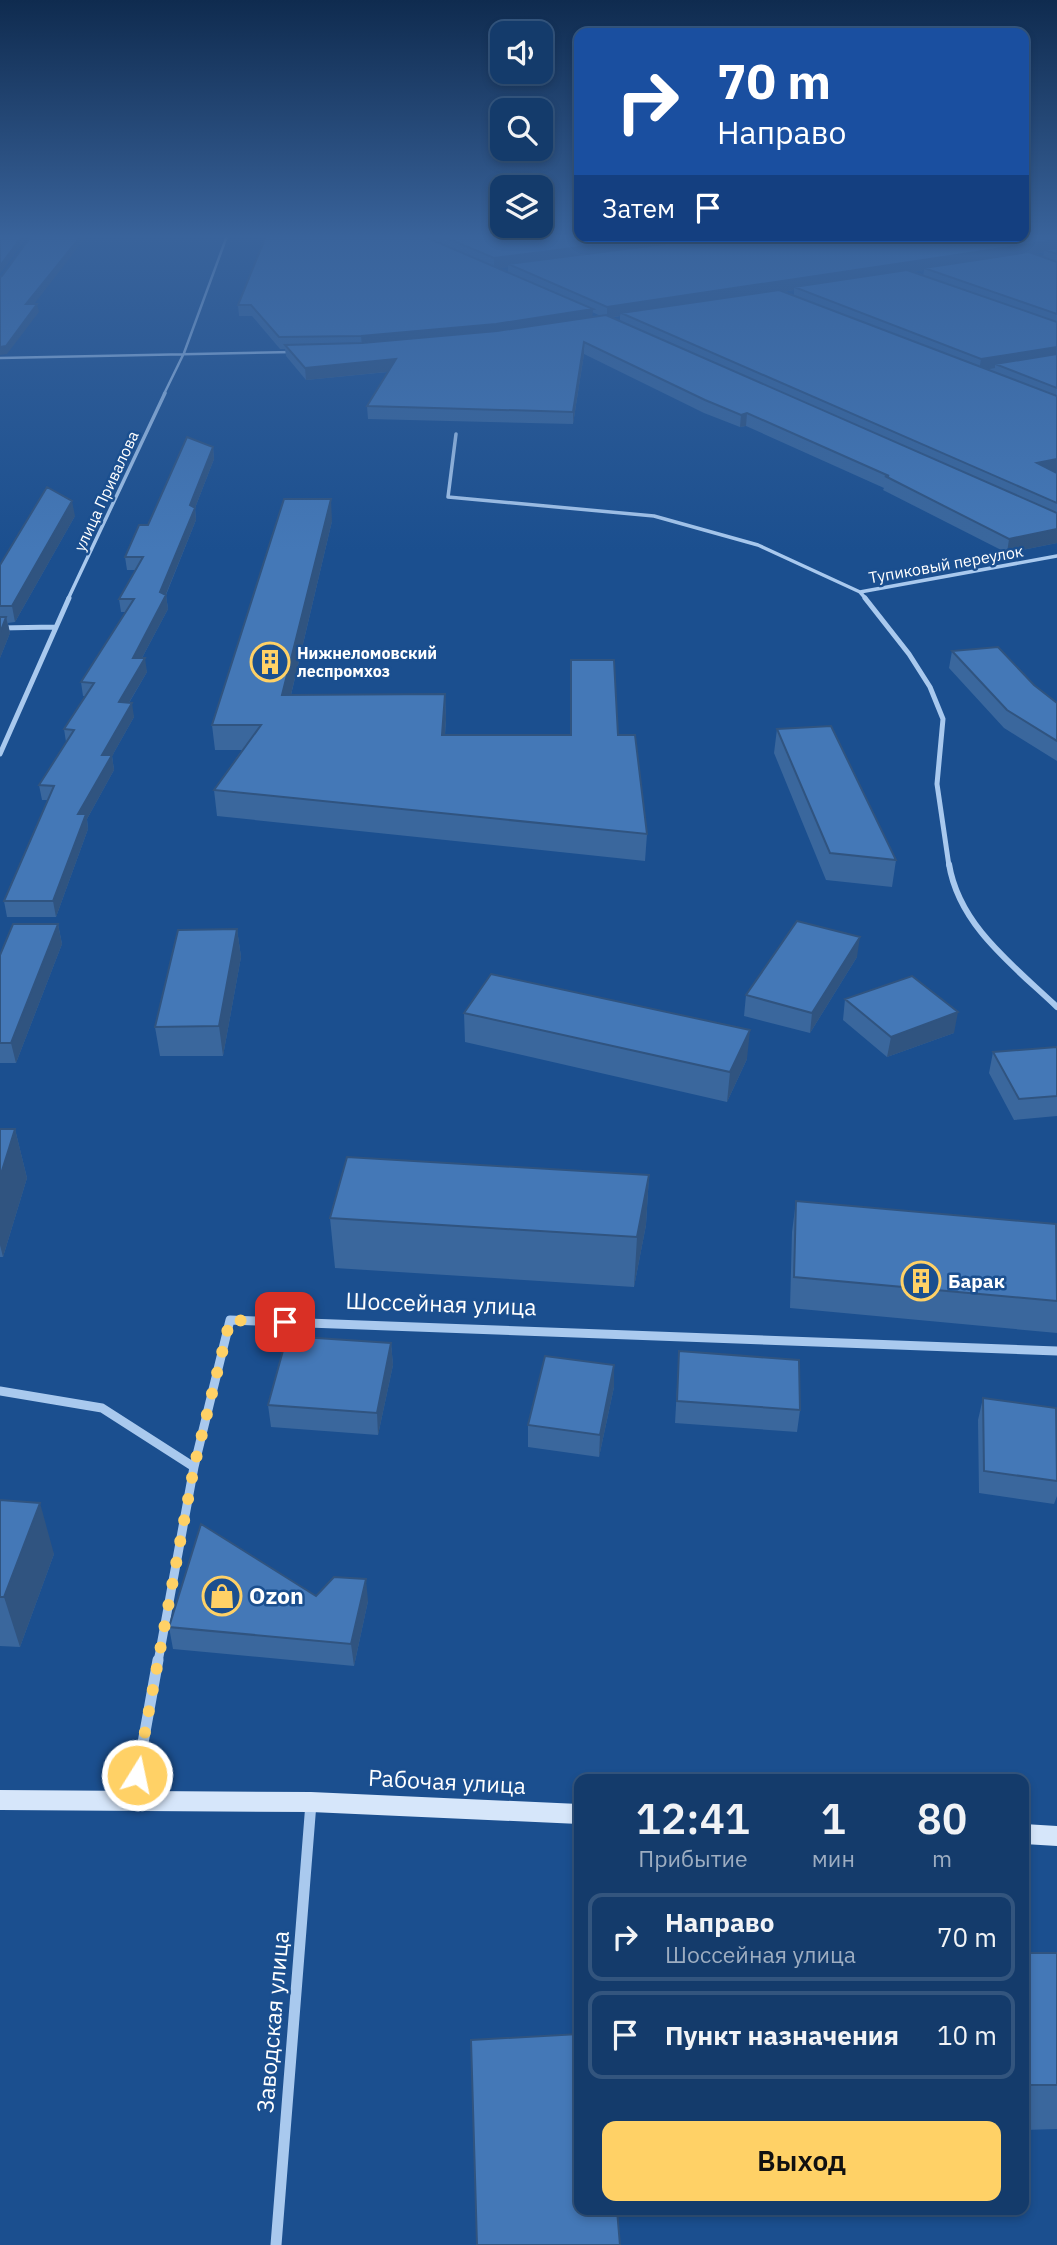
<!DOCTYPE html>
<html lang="ru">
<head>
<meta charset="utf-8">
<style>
  :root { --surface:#143b6b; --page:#214673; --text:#f1f3f6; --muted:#9dadc1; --line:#33557e; --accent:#ffd166 }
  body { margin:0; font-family:"IBM Plex Sans",sans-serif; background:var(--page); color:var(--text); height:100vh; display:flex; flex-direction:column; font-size:26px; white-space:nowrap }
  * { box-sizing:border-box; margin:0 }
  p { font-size:23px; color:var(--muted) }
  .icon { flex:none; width:38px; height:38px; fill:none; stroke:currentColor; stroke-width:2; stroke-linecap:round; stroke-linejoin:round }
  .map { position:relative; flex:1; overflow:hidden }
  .side { position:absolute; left:574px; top:1774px; width:455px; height:441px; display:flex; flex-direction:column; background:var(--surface); border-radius:14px; box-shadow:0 4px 10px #0003,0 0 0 2px var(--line) }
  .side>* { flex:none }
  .hud { position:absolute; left:574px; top:28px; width:455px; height:214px; border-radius:14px; box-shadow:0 4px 10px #0003,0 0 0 2px var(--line); background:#1a4fa0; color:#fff; overflow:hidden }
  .buttons { position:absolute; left:490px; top:21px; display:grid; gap:14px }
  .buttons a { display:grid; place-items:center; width:63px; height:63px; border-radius:14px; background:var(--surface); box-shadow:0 4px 10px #0003,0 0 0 2px var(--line); font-size:35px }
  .pin { position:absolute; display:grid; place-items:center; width:60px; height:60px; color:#fff; margin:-30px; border-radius:14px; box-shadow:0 4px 10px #0006 }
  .me { position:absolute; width:77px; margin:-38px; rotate:10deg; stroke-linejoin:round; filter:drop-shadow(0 0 5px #0008) }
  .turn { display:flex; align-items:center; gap:24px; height:147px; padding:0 28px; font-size:32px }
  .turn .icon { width:91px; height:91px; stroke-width:2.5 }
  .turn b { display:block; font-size:49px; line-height:60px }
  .then { display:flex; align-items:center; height:66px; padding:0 28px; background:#0003; gap:14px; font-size:26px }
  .eta { display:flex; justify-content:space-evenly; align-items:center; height:119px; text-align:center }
  .eta b { font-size:42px; font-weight:600; line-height:49px }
  .cta { display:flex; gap:14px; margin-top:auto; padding:14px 28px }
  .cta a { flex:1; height:80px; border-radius:14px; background:var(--accent); color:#111; font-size:28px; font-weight:600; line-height:80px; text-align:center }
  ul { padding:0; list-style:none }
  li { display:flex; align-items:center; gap:21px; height:88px; margin:0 14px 10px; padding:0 14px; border:4px solid var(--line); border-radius:14px }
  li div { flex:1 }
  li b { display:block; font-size:26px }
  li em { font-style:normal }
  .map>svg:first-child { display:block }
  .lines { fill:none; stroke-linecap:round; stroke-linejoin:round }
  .minor-far5 { stroke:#a9c9ee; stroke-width:2.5 }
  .minor-far4 { stroke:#a9c9ee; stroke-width:3.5 }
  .minor-far3 { stroke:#a9c9ee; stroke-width:5 }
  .minor-far2 { stroke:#a9c9ee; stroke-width:6 }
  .minor-far1 { stroke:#a9c9ee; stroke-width:9 }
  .minor { stroke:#a9c9ee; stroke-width:11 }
  .secondary { fill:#d6e6fa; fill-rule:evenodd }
  .wall { fill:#3a679d; fill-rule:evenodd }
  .shaded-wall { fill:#305480 }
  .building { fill:#4478b7; stroke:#305480; stroke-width:2 }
  .route { stroke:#ffd166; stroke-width:12; stroke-dasharray:0 21.6 }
  .labels { text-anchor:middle; stroke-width:5; stroke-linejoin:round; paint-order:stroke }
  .far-street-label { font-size:16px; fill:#fff; stroke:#1b4f8f }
  .far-poi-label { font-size:16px; font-weight:bold; fill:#fff; stroke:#1b4f8f; text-anchor:start }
  .poi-label { font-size:19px; font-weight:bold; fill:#fff; stroke:#1b4f8f; text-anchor:start }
  .near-street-label { font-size:23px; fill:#fff; stroke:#1b4f8f }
  .near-poi-label { font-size:23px; font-weight:bold; fill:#fff; stroke:#1b4f8f; text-anchor:start }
</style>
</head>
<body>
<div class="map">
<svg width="1057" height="2245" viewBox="0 0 1057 2245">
  <rect width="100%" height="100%" fill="#1b4f8f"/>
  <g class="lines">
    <path class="minor-far5" d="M0,358L293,352
      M164,394L184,353L227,236"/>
    <path class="minor-far4" d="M456,434L448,497L654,516L758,545L860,592
      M68,599L165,393
      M866,599L860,592L1057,556"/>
    <path class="minor-far3" d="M865,598L909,654L930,687L943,719L937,784L949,866
      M0,628L55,627
      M0,754L69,598"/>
    <path class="minor-far2" d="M949,864C959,926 1014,966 1057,1007"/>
    <path class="minor-far1" d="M0,1391L102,1408L194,1467
      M158,1662L194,1467L230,1320L1057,1351"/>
    <path class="minor" d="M133,1798L158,1660
      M276,2245L311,1803"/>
    <path class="secondary" d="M0,1790L311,1792L579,1804V1824L311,1812L0,1810Z
      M1024,1824L1057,1826V1846L1024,1844Z"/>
  </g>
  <path class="wall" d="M266,236H1057V472H1056L1057,473V543L1007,553L883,490L884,488L746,426L740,427L704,413L584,354L573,424L368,419L367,406L388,372L306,380L286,356L285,349H280L252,316H239L238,305ZM1044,252L1043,257L1033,254ZM508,267V273L497,268ZM924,270L923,276L913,272L918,271ZM794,290V295L784,292ZM592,312L601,316L592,317ZM620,316V322L611,318Z
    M213,447L214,459L195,508L196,520L166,595L168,609L142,658L147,672L129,703L134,717L112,756L114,770L87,819L88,829L56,917H7L4,901L48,800H42L39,785L66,742L64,729L85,696H83L81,682L126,612H121L119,599L136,570H127L125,557L148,525Z
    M75,516L15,622L8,623L10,633L0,658V565Z
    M332,521L291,695L445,694L446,719L445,735H618L647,834L645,861L217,816L214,790L242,750H215L212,725Z
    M952,651L1034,685L1057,703V761L1004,728L949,668Z
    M777,729L896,860L892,887L826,880L774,753Z
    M58,924L62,944L16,1063H0V955Z
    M237,929L241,957L223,1056H160L155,1027Z
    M857,957L810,1033L744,1016L746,995Z
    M845,999L954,1033L887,1057L843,1020Z
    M464,1013L747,1059L727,1102L465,1042Z
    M1057,1047V1116L1014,1120L989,1073L993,1052Z
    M0,1129H15L27,1178L3,1257H0Z
    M649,1175L646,1225L634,1287L335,1268L330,1218Z
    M796,1201L1057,1229V1333L790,1308L792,1232Z
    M391,1343L393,1365L378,1435L271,1427L268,1405Z
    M679,1351L800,1410L797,1432L675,1423Z
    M614,1387L599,1457L528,1447V1425Z
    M983,1398L1057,1419V1496L1054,1504L979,1493L978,1420Z
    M0,1500L54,1554L20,1647L0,1646Z
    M316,1596L368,1601L354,1666L173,1649L169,1627Z
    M1024,1953H1057V2129L1024,2130Z"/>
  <path class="shaded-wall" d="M22,236H28L0,274V266Z
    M81,236H86V237L28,312L26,304Z
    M666,236H743L508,264V267L494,269V258Z
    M1057,240V250H1045L1044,252L929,270L924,268V270L800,289L794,287V290L626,315L621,313L620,316L607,318V307Z
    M37,304L39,312L7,354L0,355V347Z
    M593,309L592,321L362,347L361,336Z
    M584,342V354L573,424V412Z
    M1057,347V358L995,364V368L979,371L981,359Z
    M396,359V371L306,380L305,368Z
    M747,413L746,426L740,427L741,415Z
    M213,447L214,459L195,508L196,520L164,599L166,595L168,609L135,671L133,658L160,592L190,505Z
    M1057,459V472L1034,477L1037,463Z
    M331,499L332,521L285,720L282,695Z
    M72,501L75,516L15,622L12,606Z
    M1057,529V543L1007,553L1009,539Z
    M6,617L10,633L0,658V633Z
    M145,658L147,672L121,716L119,702Z
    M445,694L446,719L443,761L442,735Z
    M132,703L134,717L112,756L114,770L87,819L88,829L56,917L53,901L78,814L102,755Z
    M58,924L62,944L16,1063L11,1043Z
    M237,929L241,957L223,1056L219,1026Z
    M860,937L857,957L810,1033L812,1013Z
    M958,1012L954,1033L887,1057L891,1037Z
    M750,1030L747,1059L727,1102L730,1072Z
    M15,1129L27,1178L3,1257L0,1245V1177Z
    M649,1175L646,1225L634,1287L637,1237Z
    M391,1343L393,1365L378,1435L377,1413Z
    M614,1365V1387L599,1457L600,1435Z
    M40,1503L54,1554L20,1647L4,1597Z
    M366,1579L368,1601L354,1666L351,1644Z"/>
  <path class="building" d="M0,236H22L0,266Z
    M31,236H81L26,304H37L6,346L0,347V277L2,276Z
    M266,236H423L593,309L496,324L361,336L279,337L251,305H238Z
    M442,236H666L494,258Z
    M727,236H1057V240L607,307L508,264Z
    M1057,248V254L1045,250Z
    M1029,252L1057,262V314L924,268Z
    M907,270L1057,322V347L981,359L794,287Z
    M779,290L1057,396V459L1037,463L1057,473V503L621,313Z
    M606,315L1057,513V529L1009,539L885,476H889L747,413L741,415L705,400L584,342L573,412L367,406L396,359L305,368L285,345L362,343L497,331Z
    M1057,354V388L995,364Z
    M187,437L213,447L190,505L195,508L160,592L166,595L133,658H145L119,702L132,703L102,755H112L78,814H86L53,901H4L54,786L39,785L74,730L64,729L94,683L81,682L134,599H119L143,557H125L139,525H148Z
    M47,487L72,501L12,606H0V565Z
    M284,499H331L282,695L445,694L442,735H571V660H614L618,735H635L647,834L214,790L261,725H212Z
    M0,617H6L0,633Z
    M998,647L1034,685L1057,703V741L1007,710L952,651Z
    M831,726L896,860L830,853L777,729Z
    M797,921L860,937L812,1013L746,995Z
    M13,924H58L11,1043H0V955Z
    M237,929L219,1026L155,1027L178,930Z
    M491,974L750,1030L730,1072L464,1013Z
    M912,976L958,1012L891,1037L845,999Z
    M1057,1047V1096L1019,1099L993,1052Z
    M0,1129H15L0,1177Z
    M347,1157L649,1175L637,1237L330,1218Z
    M796,1201L1056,1224L1057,1301L794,1277Z
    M287,1336L391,1343L377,1413L268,1405Z
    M679,1351L799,1360L800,1410L677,1401Z
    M545,1356L614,1365L600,1435L528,1425Z
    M983,1398L1056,1408L1057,1481L984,1471Z
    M0,1500L40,1503L4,1597H0Z
    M201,1524L316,1596L334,1577L366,1579L351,1644L169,1627Z
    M1024,1953H1057V2085H1024Z
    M579,2034V2210H617L620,2245H477L471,2040Z"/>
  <linearGradient id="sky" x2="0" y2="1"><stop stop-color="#0f2b4f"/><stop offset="0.43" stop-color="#39639b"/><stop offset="1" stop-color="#39639b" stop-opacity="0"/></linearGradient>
  <rect width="1057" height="550" fill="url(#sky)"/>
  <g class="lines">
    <path class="route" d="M137,1775L194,1467L230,1320L285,1322"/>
  </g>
  <defs>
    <symbol id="building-ring" viewBox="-11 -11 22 22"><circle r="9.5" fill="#1b4f8f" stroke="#ffd166" stroke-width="1.5"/><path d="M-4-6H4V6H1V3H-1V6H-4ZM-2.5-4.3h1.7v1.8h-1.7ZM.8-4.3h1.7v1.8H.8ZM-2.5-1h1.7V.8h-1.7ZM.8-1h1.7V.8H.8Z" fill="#ffd166"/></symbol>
    <symbol id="shop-ring" viewBox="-11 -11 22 22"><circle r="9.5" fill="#1b4f8f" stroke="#ffd166" stroke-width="1.5"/><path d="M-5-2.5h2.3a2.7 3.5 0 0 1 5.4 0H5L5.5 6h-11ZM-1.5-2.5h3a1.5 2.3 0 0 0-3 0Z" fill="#ffd166"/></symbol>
  </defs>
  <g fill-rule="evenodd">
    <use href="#building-ring" x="248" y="640" width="44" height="44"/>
    <use href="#building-ring" x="899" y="1259" width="44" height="44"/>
    <use href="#shop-ring" x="200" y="1574" width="44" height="44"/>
  </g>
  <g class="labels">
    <g class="far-street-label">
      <text transform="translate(106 491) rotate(-65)" y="6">улица Привалова</text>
      <text transform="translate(946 564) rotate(-10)" y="6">Тупиковый переулок</text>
    </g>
    <g class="far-poi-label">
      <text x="297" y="659">Нижнеломовский<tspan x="297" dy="18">леспромхоз</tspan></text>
    </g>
    <g class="poi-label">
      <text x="948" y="1288">Барак</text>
    </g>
    <g class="near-street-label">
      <text transform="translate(441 1304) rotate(2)" y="8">Шоссейная улица</text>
      <text transform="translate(447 1782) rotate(3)" y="8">Рабочая улица</text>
      <text transform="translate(273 2022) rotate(-85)" y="8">Заводская улица</text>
    </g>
    <g class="near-poi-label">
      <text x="249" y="1604">Ozon</text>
    </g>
  </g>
</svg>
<div class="buttons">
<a><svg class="icon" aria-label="sound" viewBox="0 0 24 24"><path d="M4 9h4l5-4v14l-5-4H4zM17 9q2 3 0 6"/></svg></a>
<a><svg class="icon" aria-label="search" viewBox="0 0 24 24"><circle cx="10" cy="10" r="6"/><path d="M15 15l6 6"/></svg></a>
<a><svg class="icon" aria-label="layers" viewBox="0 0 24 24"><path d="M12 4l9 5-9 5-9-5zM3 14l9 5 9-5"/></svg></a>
</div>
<div class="pin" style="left:285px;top:1322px;background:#d93025"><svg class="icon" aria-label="arrive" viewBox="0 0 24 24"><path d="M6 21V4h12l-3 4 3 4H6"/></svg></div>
<svg class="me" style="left:137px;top:1775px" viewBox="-20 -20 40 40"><circle r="17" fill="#ffd166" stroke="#fff" stroke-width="3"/><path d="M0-11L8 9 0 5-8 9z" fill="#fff"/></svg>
<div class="hud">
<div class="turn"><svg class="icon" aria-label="right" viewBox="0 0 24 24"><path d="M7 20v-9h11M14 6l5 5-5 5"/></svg><div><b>70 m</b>Направо</div></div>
<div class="then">Затем<svg class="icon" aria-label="arrive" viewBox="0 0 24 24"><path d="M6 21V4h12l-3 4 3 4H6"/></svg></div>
</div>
<section class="side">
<div class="eta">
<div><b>12:41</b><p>Прибытие</p></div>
<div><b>1</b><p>мин</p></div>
<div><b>80</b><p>m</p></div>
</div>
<ul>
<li><svg class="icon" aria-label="right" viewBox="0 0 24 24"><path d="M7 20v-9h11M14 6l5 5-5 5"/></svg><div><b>Направо</b><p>Шоссейная улица</p></div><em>70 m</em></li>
<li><svg class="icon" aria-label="arrive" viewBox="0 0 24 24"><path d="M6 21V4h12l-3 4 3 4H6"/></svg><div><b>Пункт назначения</b></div><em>10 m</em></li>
</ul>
<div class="cta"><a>Выход</a></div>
</section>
</div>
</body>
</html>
